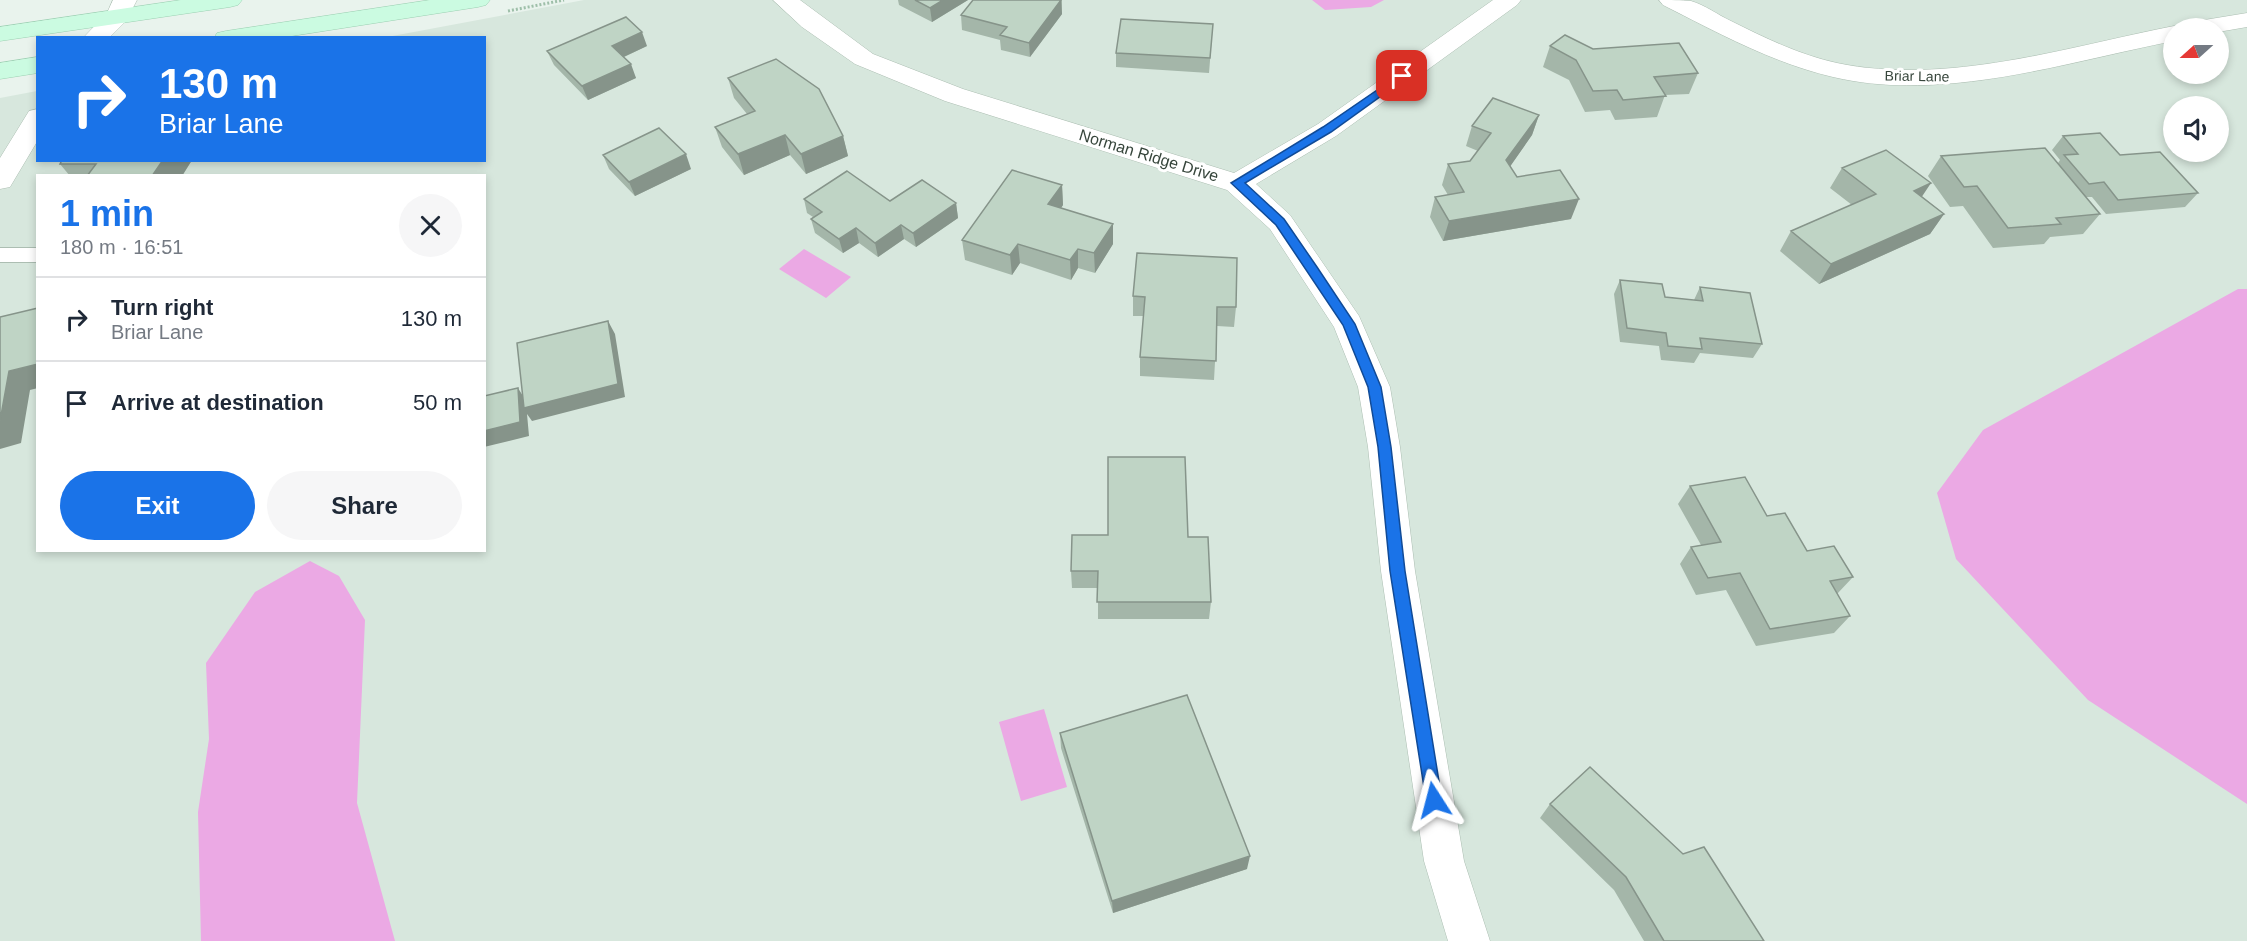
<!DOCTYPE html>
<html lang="en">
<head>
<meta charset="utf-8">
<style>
  :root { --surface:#fff; --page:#f6f6f7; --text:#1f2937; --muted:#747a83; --line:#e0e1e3; --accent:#1a73e8 }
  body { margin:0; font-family:Helvetica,sans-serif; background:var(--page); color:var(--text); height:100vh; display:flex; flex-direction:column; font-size:22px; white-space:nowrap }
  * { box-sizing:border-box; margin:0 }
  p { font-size:20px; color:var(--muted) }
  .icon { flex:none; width:33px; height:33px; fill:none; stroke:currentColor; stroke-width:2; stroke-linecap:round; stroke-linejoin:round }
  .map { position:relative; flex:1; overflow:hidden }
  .details { position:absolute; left:36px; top:174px; width:450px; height:378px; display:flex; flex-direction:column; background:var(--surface); border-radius:0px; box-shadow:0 3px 9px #0003 }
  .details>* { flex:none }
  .hud { position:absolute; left:36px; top:36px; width:450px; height:126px; border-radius:0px; box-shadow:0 3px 9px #0003; background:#1a73e8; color:#fff; overflow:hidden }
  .needle { width:39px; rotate:249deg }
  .fabs { position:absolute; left:2163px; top:18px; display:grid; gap:12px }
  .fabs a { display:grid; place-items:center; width:66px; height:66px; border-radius:50%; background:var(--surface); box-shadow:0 3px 9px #0003; font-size:30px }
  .pin { position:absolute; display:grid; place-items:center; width:51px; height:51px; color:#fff; margin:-26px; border-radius:12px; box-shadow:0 3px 9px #0006 }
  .me { position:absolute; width:66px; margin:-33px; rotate:351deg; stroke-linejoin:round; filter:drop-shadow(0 0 4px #0008) }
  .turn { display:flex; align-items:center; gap:21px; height:126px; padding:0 24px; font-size:27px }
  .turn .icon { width:78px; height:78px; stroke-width:2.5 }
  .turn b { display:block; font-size:42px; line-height:51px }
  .round { display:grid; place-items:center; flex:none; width:63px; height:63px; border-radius:32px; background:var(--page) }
  .summary { display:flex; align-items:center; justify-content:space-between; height:102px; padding:0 24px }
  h1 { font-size:36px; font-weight:600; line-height:45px; color:var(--accent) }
  .action { display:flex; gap:12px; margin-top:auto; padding:12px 24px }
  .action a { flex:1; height:69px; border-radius:36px; background:var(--accent); color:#fff; font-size:24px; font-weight:600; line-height:69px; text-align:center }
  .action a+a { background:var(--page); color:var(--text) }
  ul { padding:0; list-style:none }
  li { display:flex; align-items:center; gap:18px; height:84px; padding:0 24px; border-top:2px solid var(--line) }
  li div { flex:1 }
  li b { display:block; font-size:22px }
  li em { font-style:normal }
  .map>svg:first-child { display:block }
  .residential { fill:#d7e7dd; fill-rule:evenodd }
  .water { fill:#eba9e4 }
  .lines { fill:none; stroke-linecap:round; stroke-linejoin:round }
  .service-casing { stroke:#acbeb2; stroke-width:2 }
  .minor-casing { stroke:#acbeb2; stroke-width:1 }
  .secondary-casing { stroke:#9bd0b2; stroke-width:1 }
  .path { stroke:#9ebfa9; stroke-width:3; stroke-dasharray:2 2; stroke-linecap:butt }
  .service { fill:#fff; fill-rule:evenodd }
  .minor { fill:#fff; fill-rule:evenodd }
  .secondary { fill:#cbfbe1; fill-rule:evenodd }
  .wall { fill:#a4b6a9 }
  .shaded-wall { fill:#86948a }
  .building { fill:#bfd4c5; stroke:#86948a; stroke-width:1.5 }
  .route { fill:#1a73e8; stroke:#114b97; stroke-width:1.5 }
  .labels { text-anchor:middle; stroke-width:6; stroke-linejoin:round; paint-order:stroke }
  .far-street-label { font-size:14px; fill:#37463c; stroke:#fff }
  .street-label { font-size:16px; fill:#37463c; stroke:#fff }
</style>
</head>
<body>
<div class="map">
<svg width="2247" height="941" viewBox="0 0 2247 941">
  <rect width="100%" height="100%" fill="#e9f3ed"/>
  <path class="residential" d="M584,0H2247V941H0V98L37,91L38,160H484V38L387,37ZM2174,28H2218V74H2174ZM2174,106H2218V152H2174ZM38,176H484V550H38Z"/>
  <path class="water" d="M1312,0H1384L1371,7L1325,10Z
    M804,249L851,277L826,298L779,269Z
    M2238,289H2247V804L2088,700L1956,559L1937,493L1983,430Z
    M310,561L339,576L365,620L357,803L395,941H201L198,812L209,739L206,663L255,592Z
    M1044,709L1067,787L1021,801L999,722Z"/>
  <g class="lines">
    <defs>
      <path id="service" d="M0,248H38V262H0Z"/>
      <path id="minor" d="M113,0H137L126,21L109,38H83L107,13Z
        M773,0H800L873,54L963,89L1234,173L1318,124L1493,0H1521L1517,5L1336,136L1256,184L1290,215L1359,316L1390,387L1400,447L1415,571L1464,861L1490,941H1448L1424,861L1381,571L1368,447L1358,387L1334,327L1270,229L1227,190L945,101L855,64L802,27Z
        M1659,0C1669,0 1682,0 1691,1C1705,5 1718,15 1731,21C1765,38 1800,55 1837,63C1946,86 2067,47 2174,26L2183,28L2186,23L2247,13V27L2218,32V28H2174V41C2066,62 1943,103 1833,77C1773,63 1718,33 1663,5Z
        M38,109V140L10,187L0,189V158L29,111Z"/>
      <path id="secondary" d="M181,0H242L238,5L230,7L0,41V27Z
        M430,0H490L486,5L478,7L279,38H214L217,33L226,31Z
        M38,57V73L0,79V63Z"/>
    </defs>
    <use href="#service" class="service-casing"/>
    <use href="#minor" class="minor-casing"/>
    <use href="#secondary" class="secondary-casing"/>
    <path class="path" d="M508,11L564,0"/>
    <use href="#service" class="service"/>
    <use href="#minor" class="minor"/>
    <use href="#secondary" class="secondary"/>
  </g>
  <path class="wall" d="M898,0H968L932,22L899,5Z
    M1062,0V14L1030,57L1001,50L1000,40L962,30L961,15Z
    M1213,24L1209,73L1116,67V53Z
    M647,46L624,57L636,78L588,100L554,65L547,51Z
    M1550,46L1593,49L1698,73L1689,94L1665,95L1657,117L1615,120L1610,110L1585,112L1569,80L1543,67Z
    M728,78L843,136L848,156L806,174L790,155L744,175L722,147L715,127L747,114L734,98Z
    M1539,115L1532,135L1510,166L1517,177L1571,219L1443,241L1430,217L1435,197L1448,195L1442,185L1448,164L1470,161L1478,151L1466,146L1472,126Z
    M2063,136L2120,155L2198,193L2185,207L2106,214L2092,197H2085L2100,214L2083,234L2050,237L2044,244L1993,248L1963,206L1950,207L1928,176L1941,156L2058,163L2060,160L2052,150Z
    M603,155L691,169L635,196L609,169Z
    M192,160L182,176H70L60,164Z
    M1842,168L1922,196L1944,214L1930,234L1819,284L1780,251L1791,231L1852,205L1830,188Z
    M1062,185L1063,205L1061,208L1113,224V244L1095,273L1078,268L1071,280L1020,263L1012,275L965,260L962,240Z
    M804,199L956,203L958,218L916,247L904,239L878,257L859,243L843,253L815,233L811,219L813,217L807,213Z
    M1137,253L1236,307L1234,327L1217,326L1214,380L1140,376V357L1144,316H1133V296Z
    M1620,280L1665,297L1694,300L1700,287L1762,344L1753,358L1700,353L1694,363L1661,360L1659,346L1620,342L1614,294Z
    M1690,486L1767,516L1807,551L1853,577L1837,594L1850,616L1834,633L1756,646L1726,590L1696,595L1680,564L1691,547L1701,545L1678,504Z
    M1188,537L1211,602L1209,619H1098V588H1072L1071,571Z
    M1060,733L1247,869L1113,913L1061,748Z
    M1550,804L1764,941H1644L1614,890L1540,818Z"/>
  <path class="shaded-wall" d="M943,0H968L932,22L930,8Z
    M1061,0L1062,14L1030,57L1029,43Z
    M642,32L647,46L617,60L612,46Z
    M631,64L636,78L588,100L582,86Z
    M1539,115L1532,135L1500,181L1506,160Z
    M785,135L790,155L744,175L738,154Z
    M843,136L848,156L806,174L801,154Z
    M686,154L691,169L635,196L629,182Z
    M163,160H192L182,176H152Z
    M1931,183L1917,204L1914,191Z
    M1062,185L1063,205L1050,224L1048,204Z
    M1579,199L1571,219L1443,241L1449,221Z
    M956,203L958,218L916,247L913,233Z
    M1944,214L1930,234L1819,284L1831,264Z
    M1113,224V244L1095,273L1094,253Z
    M901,225L904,239L878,257L875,243Z
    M856,228L859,243L843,253L839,239Z
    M1018,244L1020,263L1012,275L1010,255Z
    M1078,249V268L1071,280L1070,260Z
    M608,321L615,334L625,397L532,421L527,414L529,436L484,447V431L518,388L526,401Z
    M38,364V388L30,390L21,443L0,449V421L9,371Z
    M1250,856L1247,869L1113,913L1112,901Z"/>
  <path class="building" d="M915,0H943L930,8Z
    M973,0H1061L1029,43L1000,35L1007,27L961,15Z
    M626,17L642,32L612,46L631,64L582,86L547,51Z
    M1121,19L1213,24L1210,58L1116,53Z
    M1565,35L1593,49L1679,43L1698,73L1654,77L1666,96L1623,100L1617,90L1593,91L1576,60L1550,46Z
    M776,59L819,89L843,136L801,154L785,135L738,154L715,127L755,111L728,78Z
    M1493,98L1539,115L1506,160L1517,177L1560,170L1579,199L1449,221L1435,197L1464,192L1448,164L1470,161L1491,133L1472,126Z
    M659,128L686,154L629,182L603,155Z
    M2100,133L2120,155L2160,152L2198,193L2118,200L2104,182L2089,184L2064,155L2078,154L2063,136Z
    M2045,148L2100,214L2056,218L2061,224L2008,228L1977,186L1964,187L1941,156Z
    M1886,150L1931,183L1914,191L1944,214L1831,264L1791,231L1876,194L1842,168Z
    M62,160H163L152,176H87L96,164H60Z
    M1012,170L1062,185L1048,204L1113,224L1094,253L1078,249L1070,260L1018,244L1010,255L962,240Z
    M847,171L890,201L922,180L956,203L913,233L901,225L875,243L856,228L839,239L811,219L822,212L804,199Z
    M1137,253L1237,258L1236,307H1217L1216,361L1140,357L1145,297L1133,296Z
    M1620,280L1662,284L1665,297L1703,301L1700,287L1750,293L1762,344L1700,338L1702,349L1668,346L1666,333L1627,328Z
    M38,308V364L9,371L0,421V317Z
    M608,321L618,384L524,408L517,343Z
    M518,388L520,422L484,431V396Z
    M1108,457H1185L1188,537H1208L1211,602H1097L1098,571H1071L1072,535H1108Z
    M1745,477L1767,516L1785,513L1807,551L1834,546L1853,577L1830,581L1850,616L1770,629L1740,573L1708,578L1691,547L1721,542L1690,486Z
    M1187,695L1250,856L1112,901L1060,733Z
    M1590,767L1683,854L1704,847L1764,941H1664L1626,877L1550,804Z"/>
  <path class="route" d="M1402,73L1406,74V78L1331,132L1245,183L1284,219L1317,267L1355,324L1381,387L1391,447L1405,571L1442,800L1440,805L1434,808L1428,805L1426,800L1390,571L1378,447L1368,387L1343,325L1276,225L1231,183L1323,127Z"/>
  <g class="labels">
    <g class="far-street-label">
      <text transform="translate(1917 76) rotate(1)" y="5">Briar Lane</text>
    </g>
    <g class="street-label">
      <text transform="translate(1149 155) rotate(17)" y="6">Norman Ridge Drive</text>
    </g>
  </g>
</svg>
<div class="fabs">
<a><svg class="needle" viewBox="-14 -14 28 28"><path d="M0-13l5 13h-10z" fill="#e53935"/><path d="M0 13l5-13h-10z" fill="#747a83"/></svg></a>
<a><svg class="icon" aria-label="sound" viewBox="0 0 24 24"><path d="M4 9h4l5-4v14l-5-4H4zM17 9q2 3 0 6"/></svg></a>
</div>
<div class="pin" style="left:1402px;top:76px;background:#d93025"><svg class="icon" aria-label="arrive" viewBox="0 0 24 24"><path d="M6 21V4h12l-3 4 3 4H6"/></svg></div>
<svg class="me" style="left:1434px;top:800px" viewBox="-20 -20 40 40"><path d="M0-17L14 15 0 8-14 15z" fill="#1a73e8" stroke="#fff" stroke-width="4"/></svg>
<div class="hud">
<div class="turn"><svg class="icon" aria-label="right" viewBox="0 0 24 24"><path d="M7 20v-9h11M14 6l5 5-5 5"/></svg><div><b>130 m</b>Briar Lane</div></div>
</div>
<section class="details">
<div class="summary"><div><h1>1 min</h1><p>180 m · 16:51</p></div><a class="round"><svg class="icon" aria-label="close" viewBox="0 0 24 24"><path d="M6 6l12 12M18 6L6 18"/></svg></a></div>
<ul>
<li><svg class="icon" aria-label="right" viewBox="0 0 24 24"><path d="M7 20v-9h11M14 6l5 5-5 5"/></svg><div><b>Turn right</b><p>Briar Lane</p></div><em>130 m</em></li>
<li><svg class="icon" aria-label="arrive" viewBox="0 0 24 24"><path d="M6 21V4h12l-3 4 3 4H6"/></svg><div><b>Arrive at destination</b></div><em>50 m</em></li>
</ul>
<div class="action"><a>Exit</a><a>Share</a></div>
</section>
</div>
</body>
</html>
